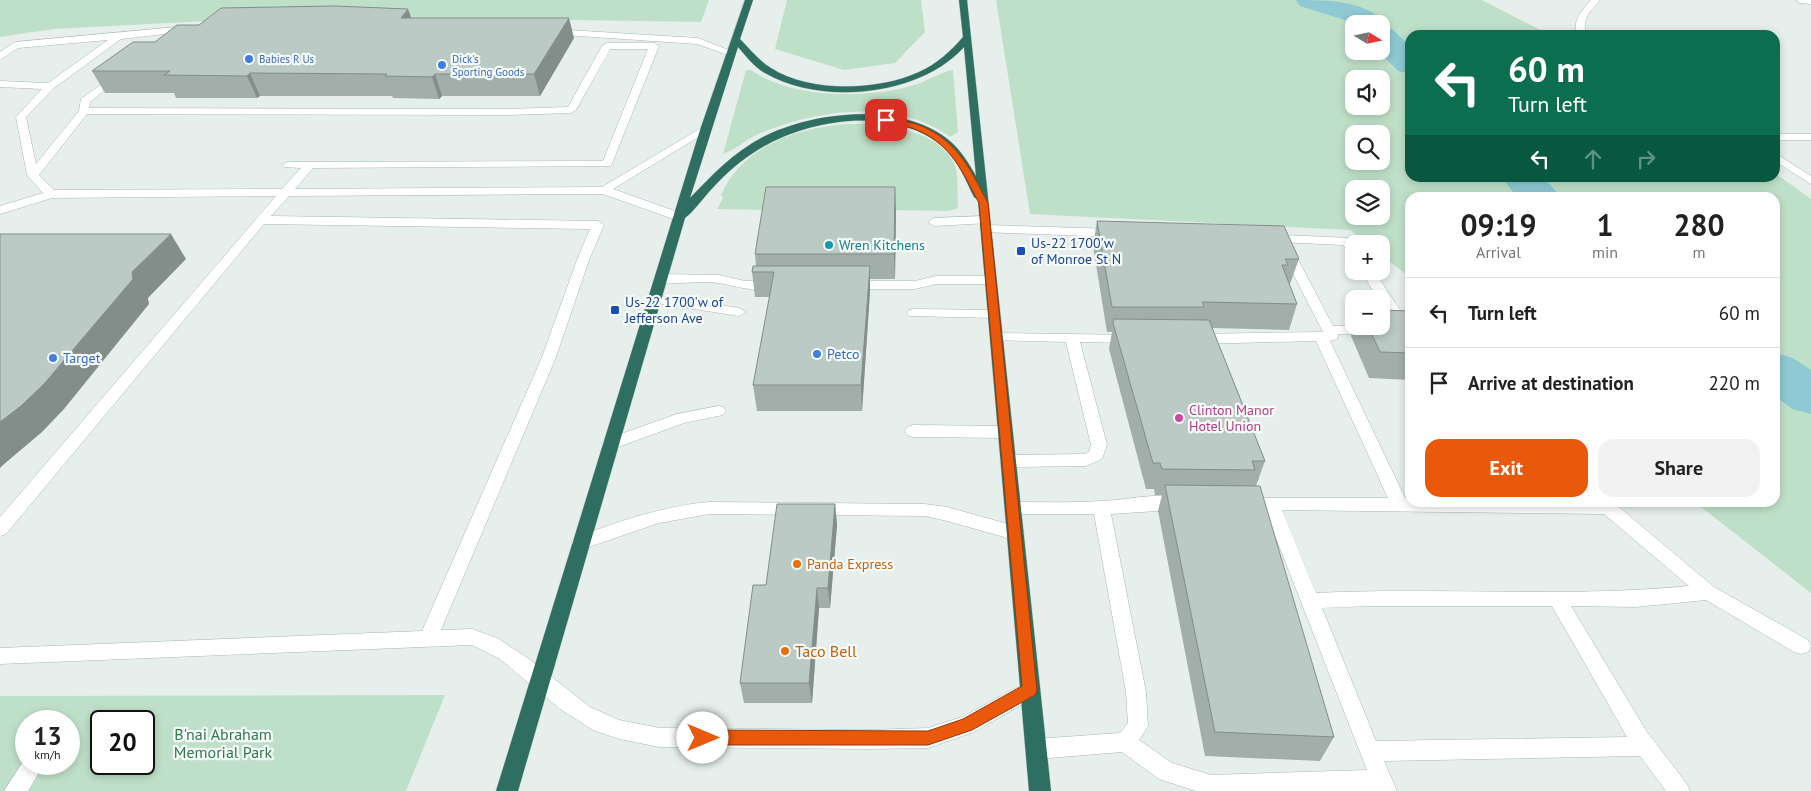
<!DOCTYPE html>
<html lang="en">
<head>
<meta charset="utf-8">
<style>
  :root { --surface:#fff; --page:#f2f2f2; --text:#222; --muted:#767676; --line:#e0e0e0; --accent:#ea580c }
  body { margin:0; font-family:"PT Sans",sans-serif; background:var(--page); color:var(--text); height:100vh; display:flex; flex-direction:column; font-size:19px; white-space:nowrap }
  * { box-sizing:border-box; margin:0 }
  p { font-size:16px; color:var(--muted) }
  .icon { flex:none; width:28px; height:28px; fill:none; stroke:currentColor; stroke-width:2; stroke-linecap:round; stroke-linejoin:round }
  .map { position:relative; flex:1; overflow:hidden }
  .side { position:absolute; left:1405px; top:192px; width:375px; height:315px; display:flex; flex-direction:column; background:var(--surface); border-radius:15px; box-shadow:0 2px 8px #0003 }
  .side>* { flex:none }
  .guide { position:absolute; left:1405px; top:30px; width:375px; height:152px; border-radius:15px; box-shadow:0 2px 8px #0003; background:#0b6e4f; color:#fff; overflow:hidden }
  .needle { width:32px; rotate:100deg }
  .tools { position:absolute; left:1345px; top:15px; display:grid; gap:10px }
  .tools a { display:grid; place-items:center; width:45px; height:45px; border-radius:10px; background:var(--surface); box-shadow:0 2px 8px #0003; font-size:25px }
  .speed { position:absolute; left:15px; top:710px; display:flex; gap:10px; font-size:25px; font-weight:700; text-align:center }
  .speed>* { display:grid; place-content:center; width:65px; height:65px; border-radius:50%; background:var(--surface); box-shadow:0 2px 8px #0003; line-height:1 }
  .speed small { font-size:12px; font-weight:400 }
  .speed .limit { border:2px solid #111; border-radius:8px; background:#fff; color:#111 }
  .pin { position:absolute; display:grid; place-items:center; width:42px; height:42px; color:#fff; margin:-21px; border-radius:10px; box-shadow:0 2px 8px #0006 }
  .me { position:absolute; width:55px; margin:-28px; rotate:90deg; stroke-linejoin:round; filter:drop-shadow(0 0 4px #0008) }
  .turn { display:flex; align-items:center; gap:18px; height:105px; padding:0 20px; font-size:22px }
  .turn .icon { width:65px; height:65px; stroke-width:2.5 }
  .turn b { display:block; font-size:35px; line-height:42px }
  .lanes { display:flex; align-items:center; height:48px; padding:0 20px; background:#0003; justify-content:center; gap:25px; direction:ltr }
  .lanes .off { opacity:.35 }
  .eta { display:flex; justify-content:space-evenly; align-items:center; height:85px; text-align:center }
  .eta b { font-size:30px; font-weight:700; line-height:35px }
  .button { display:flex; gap:10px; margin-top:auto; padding:10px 20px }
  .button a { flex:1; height:58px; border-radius:15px; background:var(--accent); color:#fff; font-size:20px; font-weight:700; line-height:58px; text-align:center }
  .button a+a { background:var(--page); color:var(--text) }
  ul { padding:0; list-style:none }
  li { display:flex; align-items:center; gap:15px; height:70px; padding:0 20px; border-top:1px solid var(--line) }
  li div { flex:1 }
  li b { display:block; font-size:19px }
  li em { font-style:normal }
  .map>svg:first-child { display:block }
  .green { fill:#bfe0c8; fill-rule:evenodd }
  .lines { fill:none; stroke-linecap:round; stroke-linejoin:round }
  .river { fill:#8ec9d4; fill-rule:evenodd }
  .minor-casing { stroke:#a8b8b2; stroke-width:1 }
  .highway-casing { stroke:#c2cac8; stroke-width:1 }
  .minor { fill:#fff; fill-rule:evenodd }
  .highway { fill:#2f6f62; fill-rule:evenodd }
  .wall { fill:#a1aea9 }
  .shaded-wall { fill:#838d89 }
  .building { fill:#bbcac4; stroke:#838d89 }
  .route { fill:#ea580c; stroke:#983908 }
  .shop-dot { fill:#3f7fe0; stroke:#f7fbf9; stroke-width:2 }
  .culture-dot { fill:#0f9aa8; stroke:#f7fbf9; stroke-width:2 }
  .transit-dot { fill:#1a4fb4; stroke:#f7fbf9; stroke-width:2 }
  .hotel-dot { fill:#d1479c; stroke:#f7fbf9; stroke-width:2 }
  .food-dot { fill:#e8710a; stroke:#f7fbf9; stroke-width:2 }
  .labels { text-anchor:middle; stroke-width:4.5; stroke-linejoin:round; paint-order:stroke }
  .far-shop-label { font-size:11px; fill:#366cbe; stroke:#f7fbf9; text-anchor:start }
  .transit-label { font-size:14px; fill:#164399; stroke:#f7fbf9; text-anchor:start }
  .culture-label { font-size:14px; fill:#0d838f; stroke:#f7fbf9; text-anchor:start }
  .shop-label { font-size:14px; fill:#366cbe; stroke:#f7fbf9; text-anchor:start }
  .hotel-label { font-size:14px; fill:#b23c85; stroke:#f7fbf9; text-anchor:start }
  .food-label { font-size:14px; fill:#c56008; stroke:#f7fbf9; text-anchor:start }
  .near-food-label { font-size:16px; fill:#c56008; stroke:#f7fbf9; text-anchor:start }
  .near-park-label { font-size:16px; fill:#2d7a4b; stroke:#f7fbf9 }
</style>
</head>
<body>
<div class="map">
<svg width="1811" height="791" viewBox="0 0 1811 791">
  <rect width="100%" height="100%" fill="#e6efeb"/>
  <path class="green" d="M0,0H709L701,22L302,16L53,29L0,37Z
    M787,0H921L925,32L895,63L844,70L775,49Z
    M996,0H1482L1550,35H1410V178H1775V173L1811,199V593L1696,503L1775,502V198H1410V277L1381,255V244H1367L1350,230L1030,214ZM1354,24H1381V51H1354ZM1354,79H1381V106H1354ZM1354,134H1381V161H1354ZM1354,189H1381V216H1354Z
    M746,70H751C791,98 864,99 911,86C923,83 944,71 953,70L958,132L950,137C897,98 819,110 763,132C749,137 737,149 723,154Z
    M848,124C880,123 938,129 954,163C959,175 957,193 958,206L957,209L948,211L767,208V210L717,209L723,198L721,195C742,146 798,127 848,124Z
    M445,695L406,791H0V696ZM26,721H69V764H26ZM101,721H144V764H101Z"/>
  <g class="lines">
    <path class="river" d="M1296,0C1328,0 1365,0 1386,24L1384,27L1392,29L1410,46V74L1398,71L1378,51H1381V24H1354V26L1348,21L1300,6Z
      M1502,178H1544L1562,198H1518Z
      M1775,353L1793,358L1811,370V414L1792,409L1775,396Z"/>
    <defs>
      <path id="minor" d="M1591,0H1600C1591,11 1580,19 1587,35H1577C1572,20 1582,11 1591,0Z
        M1796,0H1811V4L1800,3Z
        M188,26L193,29L191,31L121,39L54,88L26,117L36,164L79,111L81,99L118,72L121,73V77L90,102L89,108L508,109L568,107L602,46L607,43H654L659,46L611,166L313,168L295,189L602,187L701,128L705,127L710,130L613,189L683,214L685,217L683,220L679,221L603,194L289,196L271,216L598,221L604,225L589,260L556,357L441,630L472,629L497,638L529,659L590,707L619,720L660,728L867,730L928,728L962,717L1030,681L1037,684L1040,690L1037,696L974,732L928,748L867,749L660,747L619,739L593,730L560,709L500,659L472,645L0,664V648L422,631L542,357L577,260L590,229L264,224L6,534L0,536V517L276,196L52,198L0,214V206L43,193L27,175L16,117L42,89L0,87V81L48,83L108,40L18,48L0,60V52L15,42ZM610,49H648L603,161L288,162L282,165L284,167L301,168L282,189L54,190L39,175L87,114L508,115L571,113L576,110Z
        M552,29L698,38L736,53L731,56L697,44L549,34V30Z
        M1775,134H1811V140H1775Z
        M1775,153L1811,176V184L1775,161Z
        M985,216L991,220L989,223L934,226L928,222L934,218Z
        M986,225L1114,229L1120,233L1114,237L982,232L980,229Z
        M1282,235L1351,238L1355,244L1354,256L1350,255L1343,245L1278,242L1276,239L1278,236Z
        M1286,244L1292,248L1333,326L1395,325L1381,303V299H1378L1361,271H1374L1410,325V333L1338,334L1337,339L1330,341L1405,498H1410V502L1614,503L1714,587L1808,640L1811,646L1808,652L1801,654L1794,652L1706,600L1636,607L1571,606L1647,732L1687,784L1690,791H1666L1640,756L1384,761L1397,791H1196L1159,779L1122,752L1036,759L1029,756L1026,749L1029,742L1036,739L1120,733L1128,723L1126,692L1094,514H1013L1007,513L1005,508L1007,503L1013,502C1043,502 1073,503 1102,501C1129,500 1161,491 1187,499L1189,504L1187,509L1111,514L1146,692L1148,726L1139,740L1172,763L1211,775L1367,770L1265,510L1240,509L1238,504L1240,499L1246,498H1388L1316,341L1196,344L1191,342L1189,339L1191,336L1196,334L1323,332L1280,248ZM1282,510L1604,514L1689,586C1565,598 1440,587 1316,593ZM1372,606H1552L1627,737L1376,741L1322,608Z
        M661,274L719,275L745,281H773L780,285C770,297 732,285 719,283C699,280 676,286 656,281L654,278L656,275Z
        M936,276H990L997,280L990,284H936L915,289H851L844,285L851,281H915Z
        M654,295L739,308L746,312L739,316L649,302L647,299L649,296Z
        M914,309L994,310L1001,314L994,318L909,316L907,313L909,310Z
        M997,333L1135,335L1137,338L1135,341L1130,343L1080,342L1107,445L1102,459L1086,466L1008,467L1002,465L1000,461L1002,457L1008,455L1084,454L1089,452L1091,445L1066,342L992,340L990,337L992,334Z
        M718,406L723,407L726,411L723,415L684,423L610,450L604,448L602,444L604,440L677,414Z
        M913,425L1005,426L1011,428L1013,432L1011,436L1005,438L913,437L907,435L905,431L907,427Z
        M709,502L925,504L947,507L1015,526L1021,528L1024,533L1021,538L1015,540L947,521L925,516L709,514L659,523L580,550L574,548L571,543L574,538C618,522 662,506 709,502Z
        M26,757V764H44L28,791H4Z"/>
      <path id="highway" d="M745,0H753L740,39C750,49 759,61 771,68C809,93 878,91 919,72C937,64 951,51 963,37L959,0H967L1051,791H1029L978,200L974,197C965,179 958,159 942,146C893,104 803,119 753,153C736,164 721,178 708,193C701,201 693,212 685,218L518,791H496L700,130ZM738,47C746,56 754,67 765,73C822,106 920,96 964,47L976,176C969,164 962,152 951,142C904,101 815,111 763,137C734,152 712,175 690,198Z"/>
    </defs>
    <use href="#minor" class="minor-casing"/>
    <use href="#highway" class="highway-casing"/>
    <use href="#minor" class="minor"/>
    <use href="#highway" class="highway"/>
  </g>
  <path class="wall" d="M408,9L411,18L574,38L540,96H442L439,99L393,98L392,96H260L257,98H176L174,93H105L92,71L155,42L199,25Z
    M896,211L895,279H870V291L862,411H757L753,385L770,297H755L752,272L756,266L755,254Z
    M1097,221L1299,259L1290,284H1289L1297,304L1289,330L1212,328L1265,461L1256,486L1334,737L1320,761L1205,756L1158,511L1162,495H1155L1154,489H1146L1109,349L1112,332H1107L1093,246Z
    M1410,311V380L1369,378L1351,336L1354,326H1381Z
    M835,504L837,525L830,608H819L812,703H744L740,683Z"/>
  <path class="shaded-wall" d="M408,9L415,29L401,18Z
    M569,18L574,38L540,96L534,74Z
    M250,73L260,96L257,98L247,76Z
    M435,74L442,96L439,99L432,77Z
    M895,187L896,211L895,279L894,254Z
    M171,234L186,259L148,298L149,304L64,409L42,432L3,465L0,468V422L132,272Z
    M870,266V291L862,411L861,385Z
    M835,504L837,525L830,608L828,588Z
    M817,588L819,608L812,703L809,683Z"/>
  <path class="building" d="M334,6L408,9L401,18H569L534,74H435L432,77L385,76L387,74L250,73L247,76L164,75L170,71H92L133,42H155L177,25H199L221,8Z
    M766,187H895L894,254H755Z
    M1097,221L1284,226L1299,259H1285L1288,265H1282L1297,304L1202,302L1204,307H1112Z
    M0,234H171L132,272L133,279L44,384L21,406L0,422Z
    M753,266H870L861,385H753L774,272H752Z
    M1381,310L1410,311V353L1380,352L1368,326H1381Z
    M1114,319L1209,320L1265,461H1252L1255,470L1162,469L1160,463H1153L1113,323Z
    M1165,485L1260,486L1334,737L1215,732Z
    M777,504H835L828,588H817L809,683H740L753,585H766Z"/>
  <path class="route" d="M886,117C898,120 913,122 924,127C959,143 971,171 988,203L1037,690L1035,695L972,730L928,745H703L697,743L695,738L697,732L703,730L928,731L963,719L1022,686L979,203C963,173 951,144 917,130C907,126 894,124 883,121V118Z"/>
  <g class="shop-dot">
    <circle cx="249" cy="59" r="5"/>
    <circle cx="442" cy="65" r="5"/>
    <circle cx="817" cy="354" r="5"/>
    <circle cx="53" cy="358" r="5"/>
  </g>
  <circle class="culture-dot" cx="829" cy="245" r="5"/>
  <g class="transit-dot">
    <rect x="1016" y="246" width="10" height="10" rx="2.5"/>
    <rect x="610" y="305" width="10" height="10" rx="2.5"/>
  </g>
  <circle class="hotel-dot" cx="1179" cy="418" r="5"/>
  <g class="food-dot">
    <circle cx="797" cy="564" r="5"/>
    <circle cx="785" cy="651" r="5"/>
  </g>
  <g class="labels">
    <g class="far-shop-label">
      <text x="259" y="63">Babies R Us</text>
      <text x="452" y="63">Dick's<tspan x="452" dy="13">Sporting Goods</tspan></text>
    </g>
    <g class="transit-label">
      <text x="1031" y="248">Us-22 1700'w<tspan x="1031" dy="16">of Monroe St N</tspan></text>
      <text x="625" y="307">Us-22 1700'w of<tspan x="625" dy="16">Jefferson Ave</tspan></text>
    </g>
    <g class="culture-label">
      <text x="839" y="250">Wren Kitchens</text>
    </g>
    <g class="shop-label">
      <text x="827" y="359">Petco</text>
      <text x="63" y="363">Target</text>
    </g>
    <g class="hotel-label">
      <text x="1189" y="415">Clinton Manor<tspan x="1189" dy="16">Hotel Union</tspan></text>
    </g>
    <g class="food-label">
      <text x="807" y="569">Panda Express</text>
    </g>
    <g class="near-food-label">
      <text x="795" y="657">Taco Bell</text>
    </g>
    <g class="near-park-label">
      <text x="223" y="740">B'nai Abraham<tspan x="223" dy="18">Memorial Park</tspan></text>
    </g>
  </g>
</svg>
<div class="tools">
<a><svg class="needle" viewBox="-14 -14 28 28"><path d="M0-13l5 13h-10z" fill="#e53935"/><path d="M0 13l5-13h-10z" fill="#767676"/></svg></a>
<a><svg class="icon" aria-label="sound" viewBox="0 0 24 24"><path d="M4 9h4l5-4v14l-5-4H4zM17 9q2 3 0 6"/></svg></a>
<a><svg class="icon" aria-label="search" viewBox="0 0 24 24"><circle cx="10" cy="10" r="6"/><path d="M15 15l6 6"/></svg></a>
<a><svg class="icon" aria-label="layers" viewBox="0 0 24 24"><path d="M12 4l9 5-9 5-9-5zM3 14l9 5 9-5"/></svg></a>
<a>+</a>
<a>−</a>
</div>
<div class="speed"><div>13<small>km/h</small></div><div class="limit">20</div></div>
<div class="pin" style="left:886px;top:120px;background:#d93025"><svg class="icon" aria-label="arrive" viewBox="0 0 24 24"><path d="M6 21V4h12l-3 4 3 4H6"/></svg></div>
<svg class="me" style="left:703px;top:738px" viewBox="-20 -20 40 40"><circle r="19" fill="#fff"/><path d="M0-13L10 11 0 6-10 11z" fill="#ea580c"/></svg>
<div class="guide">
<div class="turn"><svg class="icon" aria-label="left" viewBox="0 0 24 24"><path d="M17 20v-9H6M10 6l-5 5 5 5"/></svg><div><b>60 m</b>Turn left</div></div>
<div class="lanes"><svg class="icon" aria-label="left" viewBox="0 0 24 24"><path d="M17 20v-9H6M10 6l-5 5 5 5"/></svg><svg class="icon off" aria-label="ahead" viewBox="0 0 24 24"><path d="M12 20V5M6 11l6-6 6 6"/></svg><svg class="icon off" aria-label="right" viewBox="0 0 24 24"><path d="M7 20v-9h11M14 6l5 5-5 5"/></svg></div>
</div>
<section class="side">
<div class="eta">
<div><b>09:19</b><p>Arrival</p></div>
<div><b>1</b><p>min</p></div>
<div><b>280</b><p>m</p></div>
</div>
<ul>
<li><svg class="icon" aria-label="left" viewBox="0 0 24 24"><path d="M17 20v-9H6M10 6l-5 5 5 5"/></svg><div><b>Turn left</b></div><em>60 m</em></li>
<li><svg class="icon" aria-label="arrive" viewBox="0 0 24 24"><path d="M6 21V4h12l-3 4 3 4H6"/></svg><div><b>Arrive at destination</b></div><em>220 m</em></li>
</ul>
<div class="button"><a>Exit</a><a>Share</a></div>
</section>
</div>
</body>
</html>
